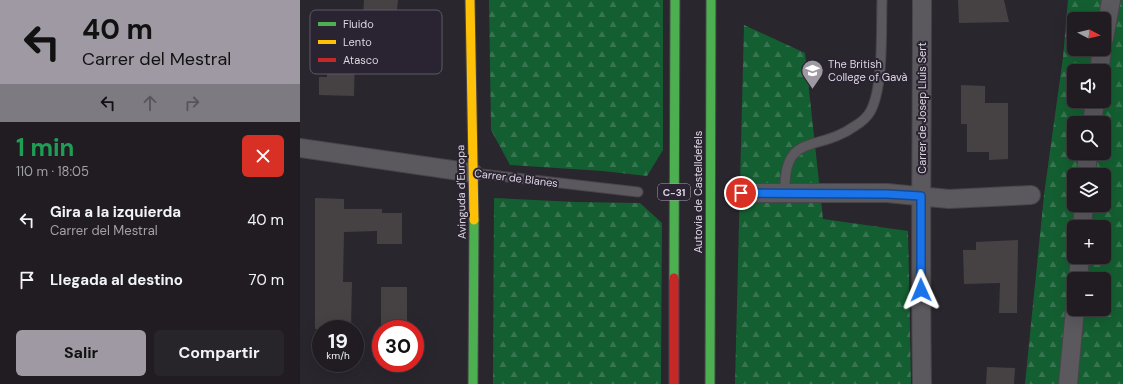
<!DOCTYPE html>
<html lang="es">
<head>
<meta charset="utf-8">
<style>
  :root { --surface:#201c22; --page:#28252a; --text:#f1f3f6; --muted:#a2a1a5; --line:#3d3a40; --accent:#9e99a2 }
  body { margin:0; font-family:"DM Sans",sans-serif; background:var(--page); color:var(--text); height:100vh; display:flex; flex-direction:column; font-size:15px; white-space:nowrap }
  * { box-sizing:border-box; margin:0 }
  p { font-size:13px; color:var(--muted) }
  .icon { flex:none; width:22px; height:22px; fill:none; stroke:currentColor; stroke-width:2; stroke-linecap:round; stroke-linejoin:round }
  .map { position:relative; flex:1; overflow:hidden }
  .details { display:flex; flex-direction:column; background:var(--surface); width:300px }
  .details>* { flex:none }
  .guide { background:#9e99a2; color:#111; overflow:hidden }
  .needle { width:26px; rotate:97deg }
  .tools { position:absolute; left:767px; top:12px; display:grid; gap:8px }
  .tools a { display:grid; place-items:center; width:44px; height:44px; border-radius:6px; background:var(--surface); box-shadow:0 4px 16px #0002,0 0 0 1px var(--line); font-size:20px }
  .speed { position:absolute; left:12px; top:320px; display:flex; gap:8px; font-size:20px; font-weight:700; text-align:center }
  .speed>* { display:grid; place-content:center; width:52px; height:52px; border-radius:50%; background:var(--surface); box-shadow:0 4px 16px #0002,0 0 0 1px var(--line); line-height:1 }
  .speed small { font-size:10px; font-weight:400 }
  .speed .limit { border:6px solid #d22; background:#fff; color:#111 }
  .pin { position:absolute; display:grid; place-items:center; width:34px; height:34px; color:#fff; margin:-17px; border:2px solid #fff; border-radius:50%; box-shadow:0 1px 4px #0007 }
  .me { position:absolute; width:44px; margin:-22px; rotate:359deg; stroke-linejoin:round; filter:drop-shadow(0 0 3px #0008) }
  .turn { display:flex; align-items:center; gap:14px; height:84px; padding:0 16px; font-size:18px }
  .turn .icon { width:52px; height:52px; stroke-width:2.5 }
  .turn b { display:block; font-size:28px; line-height:34px }
  .lanes { display:flex; align-items:center; height:38px; padding:0 16px; background:#0003; justify-content:center; gap:20px; direction:ltr }
  .lanes .off { opacity:.35 }
  .round { display:grid; place-items:center; flex:none; width:42px; height:42px; border-radius:6px; background:var(--page) }
  .summary { display:flex; align-items:center; justify-content:space-between; height:68px; padding:0 16px }
  h1 { font-size:24px; font-weight:700; line-height:30px; color:#1e9e55 }
  .action { display:flex; gap:8px; margin-top:auto; padding:8px 16px }
  .action a { flex:1; height:46px; border-radius:6px; background:var(--accent); color:#111; font-size:16px; font-weight:700; line-height:46px; text-align:center }
  .action a+a { background:var(--page); color:var(--text) }
  ul { padding:0; list-style:none }
  li { display:flex; align-items:center; gap:12px; height:60px; padding:0 16px }
  li div { flex:1 }
  li b { display:block; font-size:15px }
  li em { font-style:normal }
  main { display:flex; flex:1; min-height:0 }
  .map>svg:first-child { display:block }
  .forest { fill:url(#forest-firs); fill-rule:evenodd }
  .building { fill:#464243 }
  .lines { fill:none; stroke-linecap:round; stroke-linejoin:round }
  .lane-casing { stroke:#47444a; stroke-width:11 }
  .street-casing { stroke:#47444a; stroke-width:20 }
  .fast-casing { stroke:#47444a; stroke-width:11 }
  .slow-casing { stroke:#47444a; stroke-width:11 }
  .jam-casing { stroke:#47444a; stroke-width:11 }
  .lane { stroke:#5b585e; stroke-width:9 }
  .street { stroke:#5b585e; stroke-width:18 }
  .fast { stroke:#4caf50; stroke-width:9 }
  .slow { stroke:#ffc107; stroke-width:9 }
  .jam { stroke:#c62828; stroke-width:9 }
  .route-casing { stroke:#114b97; stroke-width:10 }
  .route { stroke:#1a73e8; stroke-width:7 }
  .labels { text-anchor:middle; stroke-width:4; stroke-linejoin:round; paint-order:stroke }
  .shield { fill:#2a2331; stroke:#a7a1ac; stroke-width:1 }
  .shield-label { font-size:10px; font-weight:bold; fill:#dcd7e1 }
  .poi-label { font-size:11px; fill:#dcd7e1; stroke:#2a2331; text-anchor:start }
  .street-label { font-size:11px; fill:#dcd7e1; stroke:#2a2331 }
  .key { fill:#2a2331; stroke:#5f5966; stroke-width:1 }
  .key-label { font-size:11px; fill:#dcd7e1 }
</style>
</head>
<body>
<main>
<section class="details">
<div class="guide">
<div class="turn"><svg class="icon" aria-label="left" viewBox="0 0 24 24"><path d="M17 20v-9H6M10 6l-5 5 5 5"/></svg><div><b>40 m</b>Carrer del Mestral</div></div>
<div class="lanes"><svg class="icon" aria-label="left" viewBox="0 0 24 24"><path d="M17 20v-9H6M10 6l-5 5 5 5"/></svg><svg class="icon off" aria-label="ahead" viewBox="0 0 24 24"><path d="M12 20V5M6 11l6-6 6 6"/></svg><svg class="icon off" aria-label="right" viewBox="0 0 24 24"><path d="M7 20v-9h11M14 6l5 5-5 5"/></svg></div>
</div>
<div class="summary"><div><h1>1 min</h1><p>110 m · 18:05</p></div><a class="round" style="background:#d93025;color:#fff"><svg class="icon" aria-label="close" viewBox="0 0 24 24"><path d="M6 6l12 12M18 6L6 18"/></svg></a></div>
<ul>
<li><svg class="icon" aria-label="left" viewBox="0 0 24 24"><path d="M17 20v-9H6M10 6l-5 5 5 5"/></svg><div><b>Gira a la izquierda</b><p>Carrer del Mestral</p></div><em>40 m</em></li>
<li><svg class="icon" aria-label="arrive" viewBox="0 0 24 24"><path d="M6 21V4h12l-3 4 3 4H6"/></svg><div><b>Llegada al destino</b></div><em>70 m</em></li>
</ul>
<div class="action"><a>Salir</a><a>Compartir</a></div>
</section>
<div class="map">
<svg width="823" height="384" viewBox="0 0 823 384">
  <defs>
    <pattern id="forest-firs" width="22" height="20" patternUnits="userSpaceOnUse"><rect width="22" height="20" fill="#145f31"/><path d="M5 1l3.5 6h-7zM16 11l3.5 6h-7z" fill="#36754f"/></pattern>
  </defs>
  <rect width="100%" height="100%" fill="#2a262e"/>
  <path class="forest" d="M189,0H363V150L347,176L303,171L210,165L191,130Z
    M768,0H823V384H725L744,195L763,57ZM774,19H804V49H774ZM774,71H804V101H774ZM774,123H804V153H774ZM774,175H804V205H774ZM774,227H804V257H774ZM774,279H804V309H774Z
    M444,25L505,53L523,219L608,231L611,384H435Z
    M194,198L276,202L340,203L362,223L361,384H193Z"/>
  <path class="building" d="M64,0H98L96,19L63,16Z
    M658,0H704L709,22L659,23Z
    M35,26L55,28L52,57H55L54,96L19,95V77H27V57H32Z
    M661,85L685,86V103H708V159L689,160V152H667V124H661Z
    M15,198L44,199V209H82V213H102V244H77V231L44,232L43,282H52L51,329H15Z
    M718,240L717,313H699L700,283L664,284L663,250H676V242Z
    M81,287H107V329H81Z
    M687,367L715,368L714,384H686Z"/>
  <g class="lines">
    <defs>
      <path id="lane" d="M173,173L338,192
        M485,193C483,131 517,153 555,126C560,123 567,117 570,112C584,88 581,28 582,0"/>
      <path id="street" d="M622,0C622,128 620,256 622,384
        M804,39L811,0
        M799,71L802,49
        M792,123L795,101
        M0,148L173,173
        M786,175L788,153
        M441,193H587L649,199L731,195
        M782,227L784,205
        M778,279L780,257
        M768,384L775,309"/>
      <path id="fast" d="M374,278L375,0
        M173,384L174,220
        M410,384L411,0"/>
      <path id="slow" d="M170,0L174,220"/>
      <path id="jam" d="M374,384V278"/>
    </defs>
    <use href="#lane" class="lane-casing"/>
    <use href="#street" class="street-casing"/>
    <use href="#fast" class="fast-casing"/>
    <use href="#slow" class="slow-casing"/>
    <use href="#jam" class="jam-casing"/>
    <use href="#lane" class="lane"/>
    <use href="#street" class="street"/>
    <use href="#fast" class="fast"/>
    <use href="#slow" class="slow"/>
    <use href="#jam" class="jam"/>
  </g>
  <g class="lines">
    <defs>
      <path id="route" d="M441,193L587,194L621,196V290"/>
    </defs>
    <use href="#route" class="route-casing"/>
    <use href="#route" class="route"/>
  </g>
  <defs>
    <symbol id="university-pin" viewBox="-11 -11 22 30"><path d="M0 17L-7.5 6A9.5 9.5 0 1 1 7.5 6Z" fill="#9e99a2" stroke="#2a2331"/><path d="M0-5L7-2L0 1L-7-2ZM-4 1L0 2.5L4 1V4Q0 6-4 4Z" fill="#fff"/></symbol>
  </defs>
  <g fill-rule="evenodd">
    <use href="#university-pin" x="500" y="58" width="25" height="34"/>
  </g>
  <g class="labels">
    <rect class="shield" x="358" y="184" width="32" height="16" rx="3"/>
    <g class="shield-label">
      <text x="374" y="196">C-31</text>
    </g>
    <g class="poi-label">
      <text x="528" y="68">The British<tspan x="528" dy="13">College of Gavà</tspan></text>
    </g>
    <g class="street-label">
      <text transform="translate(622 108) rotate(-90)" y="4">Carrer de Josep Lluis Sert</text>
      <text transform="translate(216 178) rotate(7)" y="4">Carrer de Blanes</text>
      <text transform="translate(161 192) rotate(-91)" y="4">Avinguda d'Europa</text>
      <text transform="translate(398 192) rotate(-90)" y="4">Autovia de Castelldefels</text>
    </g>
  </g>
  <rect x="10" y="10" width="132" height="64" rx="6" class="key"/>
  <rect x="18" y="22" width="18" height="4" fill="#4caf50"/>
  <rect x="18" y="40" width="18" height="4" fill="#ffc107"/>
  <rect x="18" y="58" width="18" height="4" fill="#c62828"/>
  <g class="key-label">
    <text x="43" y="28">Fluido</text>
    <text x="43" y="46">Lento</text>
    <text x="43" y="64">Atasco</text>
  </g>
</svg>
<div class="tools">
<a><svg class="needle" viewBox="-14 -14 28 28"><path d="M0-13l5 13h-10z" fill="#e53935"/><path d="M0 13l5-13h-10z" fill="#a2a1a5"/></svg></a>
<a><svg class="icon" aria-label="sound" viewBox="0 0 24 24"><path d="M4 9h4l5-4v14l-5-4H4zM17 9q2 3 0 6"/></svg></a>
<a><svg class="icon" aria-label="search" viewBox="0 0 24 24"><circle cx="10" cy="10" r="6"/><path d="M15 15l6 6"/></svg></a>
<a><svg class="icon" aria-label="layers" viewBox="0 0 24 24"><path d="M12 4l9 5-9 5-9-5zM3 14l9 5 9-5"/></svg></a>
<a>+</a>
<a>−</a>
</div>
<div class="speed"><div>19<small>km/h</small></div><div class="limit">30</div></div>
<div class="pin" style="left:441px;top:193px;background:#d93025"><svg class="icon" aria-label="arrive" viewBox="0 0 24 24"><path d="M6 21V4h12l-3 4 3 4H6"/></svg></div>
<svg class="me" style="left:621px;top:290px" viewBox="-20 -20 40 40"><path d="M0-17L14 15 0 8-14 15z" fill="#1a73e8" stroke="#fff" stroke-width="4"/></svg>
</div>
</main>
</body>
</html>
